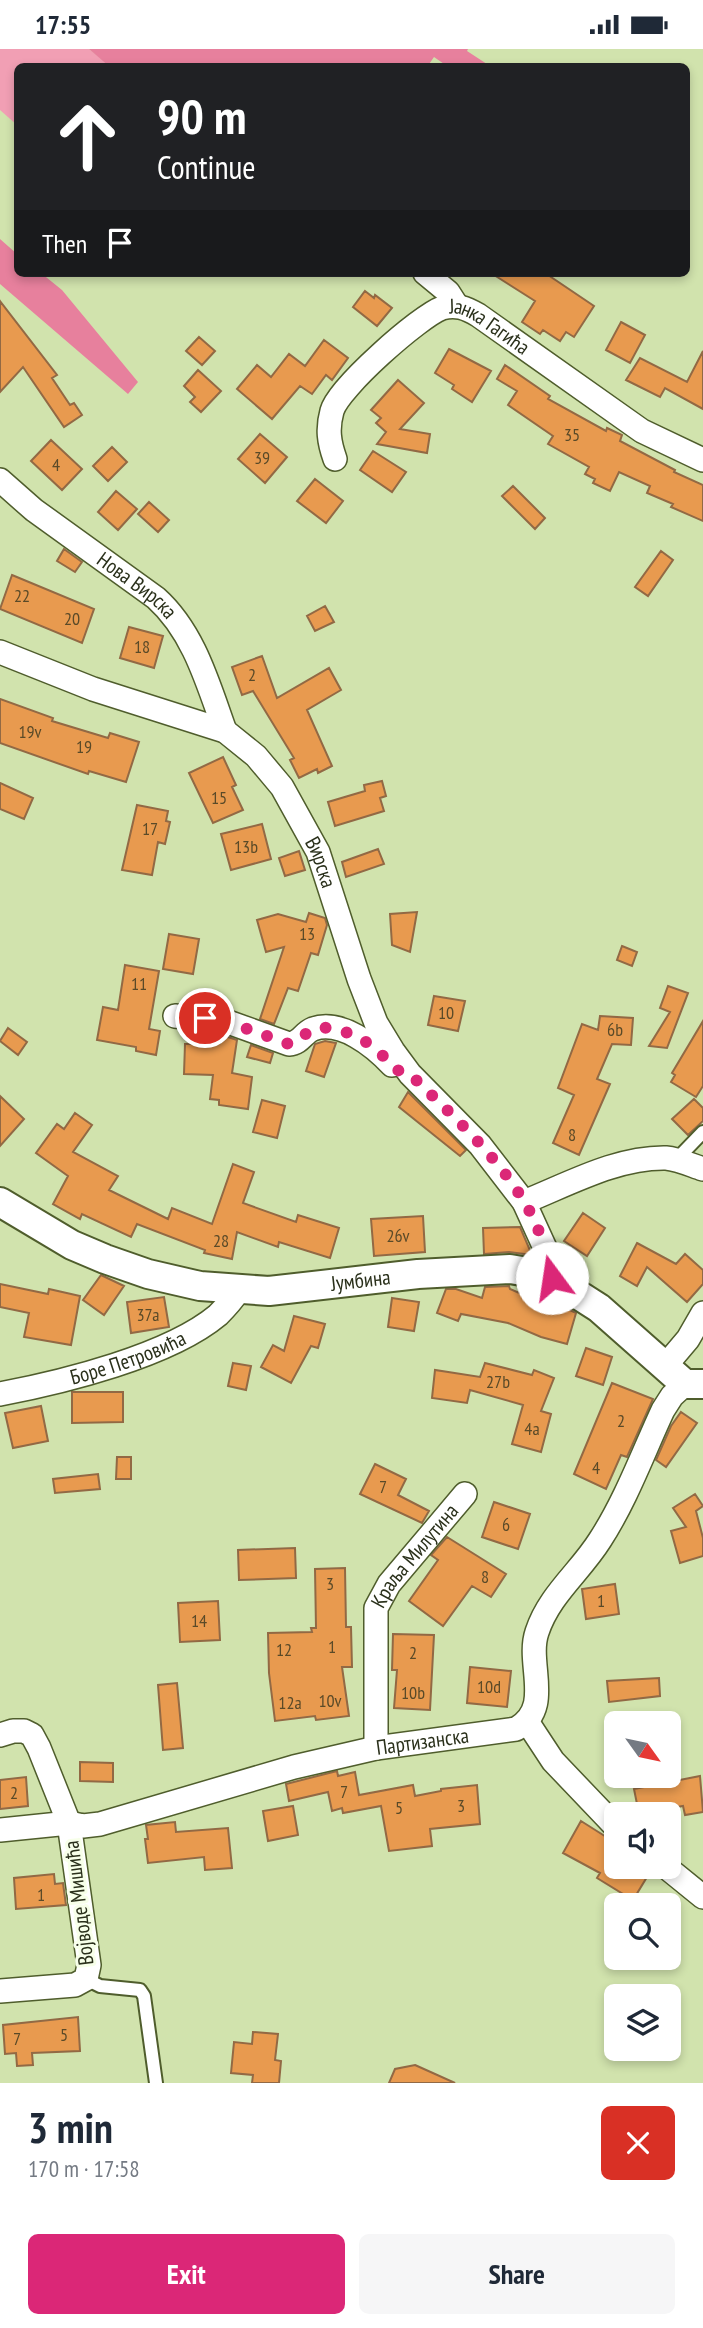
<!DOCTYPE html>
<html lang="en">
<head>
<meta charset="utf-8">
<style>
  :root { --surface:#fff; --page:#f6f6f7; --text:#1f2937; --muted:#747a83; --accent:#db2777 }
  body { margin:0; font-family:"PT Sans Narrow",sans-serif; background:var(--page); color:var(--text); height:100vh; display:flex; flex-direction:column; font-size:26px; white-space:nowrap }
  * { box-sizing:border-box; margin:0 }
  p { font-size:23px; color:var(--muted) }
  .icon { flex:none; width:38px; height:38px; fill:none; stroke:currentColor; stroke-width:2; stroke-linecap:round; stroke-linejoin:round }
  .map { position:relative; height:2034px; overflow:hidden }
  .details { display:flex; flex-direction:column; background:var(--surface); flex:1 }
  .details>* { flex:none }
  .top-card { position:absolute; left:14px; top:14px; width:676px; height:214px; border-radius:10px; box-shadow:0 4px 10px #0003; background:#202124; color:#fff; overflow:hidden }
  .needle { width:46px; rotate:123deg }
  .fabs { position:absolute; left:604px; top:1662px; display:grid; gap:14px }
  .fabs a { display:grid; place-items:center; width:77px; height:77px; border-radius:10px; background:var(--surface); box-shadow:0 4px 10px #0003; font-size:35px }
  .pin { position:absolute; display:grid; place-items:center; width:60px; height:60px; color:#fff; margin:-30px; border:4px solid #fff; border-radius:50%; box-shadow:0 2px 7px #0007 }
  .me { position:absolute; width:77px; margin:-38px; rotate:346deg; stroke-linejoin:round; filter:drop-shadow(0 0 5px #0008) }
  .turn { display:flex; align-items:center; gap:24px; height:147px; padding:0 28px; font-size:32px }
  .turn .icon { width:91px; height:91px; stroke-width:2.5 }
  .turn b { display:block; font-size:49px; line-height:60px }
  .then { display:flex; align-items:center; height:66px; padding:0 28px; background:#0003; gap:14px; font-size:26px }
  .round { display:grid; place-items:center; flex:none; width:74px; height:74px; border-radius:10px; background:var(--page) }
  .headline { display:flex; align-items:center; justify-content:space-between; height:119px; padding:0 28px }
  h1 { font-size:42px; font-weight:600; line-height:52px }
  .cta { display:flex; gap:14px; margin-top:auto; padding:14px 28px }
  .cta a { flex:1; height:80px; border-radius:10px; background:var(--accent); color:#fff; font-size:28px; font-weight:600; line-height:80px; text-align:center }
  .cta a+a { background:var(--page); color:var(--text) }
  .status { display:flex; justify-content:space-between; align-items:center; height:49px; padding:0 35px; background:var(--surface); direction:ltr }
  .status svg { height:19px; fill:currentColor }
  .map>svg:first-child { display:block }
  .green { fill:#f19fb4 }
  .forest { fill:#e7809d }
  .building { fill:#e89a4f; stroke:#926944; stroke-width:2 }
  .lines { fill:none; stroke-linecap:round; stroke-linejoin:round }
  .service-casing { stroke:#4f5d2c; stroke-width:16 }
  .minor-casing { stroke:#4f5d2c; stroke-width:26 }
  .tertiary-casing { stroke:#4f5d2c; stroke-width:32 }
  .service { stroke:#fff; stroke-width:12 }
  .minor { stroke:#fff; stroke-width:23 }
  .tertiary { stroke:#fff; stroke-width:28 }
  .route { stroke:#db2777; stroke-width:12; stroke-dasharray:0 21.6 }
  .labels { text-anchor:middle; stroke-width:6; stroke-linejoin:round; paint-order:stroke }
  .number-label { font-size:18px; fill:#5a4a28 }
  .street-label { font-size:21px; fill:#2a301b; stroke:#f7ffe9 }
</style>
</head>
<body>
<div class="status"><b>17:55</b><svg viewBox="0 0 49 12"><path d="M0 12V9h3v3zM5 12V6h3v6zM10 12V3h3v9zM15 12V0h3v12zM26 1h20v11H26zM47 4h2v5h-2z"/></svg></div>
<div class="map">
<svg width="703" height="2034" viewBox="0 0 703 2034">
  <rect width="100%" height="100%" fill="#d1e3ad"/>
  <path class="green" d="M0,0H89L110,17L18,18L17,76L0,61Z"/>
  <path class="forest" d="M89,0H468L467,2L490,17H447L434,8L427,18H110Z
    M0,190L17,205L18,224H41L62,241L138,333L128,345L0,235Z"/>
  <path class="building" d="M491,224H545L594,257L574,288L566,283L560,292L543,281L540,285L522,273L535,252Z
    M365,242L374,249L375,246L392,259L377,277L353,258Z
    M0,252L57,326L52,329L70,356L74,354L82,366L64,378L23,318L0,343Z
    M621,273L645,286L630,314L606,301Z
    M199,288L215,302L202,316L186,302Z
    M324,291L348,309L332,331L326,326L312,345L300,337L272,370L237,340L257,316L271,328L289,305L305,317Z
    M449,300L491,322L472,353L452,340L454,336L435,324Z
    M703,302V360L665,339L660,348L626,331L640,309L687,333Z
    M505,316L550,347L548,350L606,382L607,379L622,386L620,392L675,421L674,423L703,436V472L671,458L673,455L647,444L650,437L619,423L610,442L593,434L595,430L585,425L589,418L548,395L553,387L508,356L517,342L497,330Z
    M198,321L221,342L201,363L190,353L195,348L184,337Z
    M398,331L424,354L400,380L430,385L427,404L377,395L386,383L376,374L381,369L371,361Z
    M260,385L287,408L265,434L238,410Z
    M51,391L82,420L62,441L31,412Z
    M112,398L127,413L108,432L93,417Z
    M373,402L406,423L392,443L360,421Z
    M315,430L343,452L326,474L297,452Z
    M513,437L545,469L535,480L502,447Z
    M116,442L137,460L118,481L98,463Z
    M149,453L169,471L158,483L138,465Z
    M64,500L82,513L75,523L57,512Z
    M661,502L673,511L648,547L635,538Z
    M12,526L94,560L82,594L0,560Z
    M325,557L334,573L315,582L307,567Z
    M129,578L163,587L154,619L120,609Z
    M262,607L277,649L329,619L341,641L307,661L332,717L318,724L317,720L299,729L290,711L294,709L253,642L242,646L232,618Z
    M0,650L53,669L52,672L108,689L110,684L139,693L126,733L89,722L88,725L0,694Z
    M223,708L236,736L232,738L243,761L213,774L189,724Z
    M382,732L386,747L380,749L384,762L335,777L328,753L365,742L364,736Z
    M0,734L33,749L24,770L0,760Z
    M137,756L168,762L166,772L170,773L165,795L158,793L152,826L122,821Z
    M262,775L271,810L231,821L221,785Z
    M378,800L384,815L346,828L342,813Z
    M299,802L305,821L285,827L279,809Z
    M417,863L410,903L392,896L390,865Z
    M309,864L325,869L327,876L318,906L311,904L298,942L288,939L274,975L260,970L284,898L266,903L257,871L278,865L306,873Z
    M169,885L199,890L193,925L163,920Z
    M622,897L637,903L632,917L617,911Z
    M125,916L159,922L149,980L160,982L156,1006L136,1002V998L97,991L103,958L118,961Z
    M668,937L688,944L667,999L649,997L670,963L660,959Z
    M434,947L465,952L458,982L428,976Z
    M600,967L633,969L631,996L612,995L597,1030L610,1035L579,1106L553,1094L574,1046L558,1039L582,975L598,981Z
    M703,972V1037L696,1048L671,1033L675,1026L672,1024Z
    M8,979L27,993L18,1006L0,992Z
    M222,986L237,991L232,1024L252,1028L248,1060L219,1056V1051L210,1050L213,1026L184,1025L185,995L220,994Z
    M325,992L336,994L324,1028L306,1022L315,995Z
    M251,996L273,1004L270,1014L247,1008Z
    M408,1043L466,1101L460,1107L399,1058Z
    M0,1047L24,1070L0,1097Z
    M694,1050L703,1059V1072L688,1086L672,1070Z
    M262,1051L285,1057L277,1089L253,1083Z
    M75,1064L92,1076L73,1103L118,1127L109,1141L168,1170L172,1159L212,1175L233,1115L254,1123L243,1154L296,1173L298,1166L339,1179L330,1209L279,1193L278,1198L237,1183L232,1210L204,1204L205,1201L137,1175L131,1188L82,1165L80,1170L53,1155L68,1127L36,1104L57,1075L64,1080Z
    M583,1164L605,1179L587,1207L564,1192Z
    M423,1167L425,1203L374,1207L371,1170Z
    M520,1178L532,1206L509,1203L484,1205L483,1179Z
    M637,1194L676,1215L685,1205L703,1221V1235L687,1253L647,1218L637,1237L620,1227Z
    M101,1226L124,1237L104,1266L83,1251Z
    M0,1235L48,1245L49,1240L80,1247L71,1296L24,1288L29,1264L0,1258Z
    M509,1237L510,1240L556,1260L558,1255L576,1264L567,1295L541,1288L508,1274L461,1265L458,1272L437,1264L446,1240H456L482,1249L485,1238Z
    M164,1248L169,1278L131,1284L127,1253Z
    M392,1249L419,1253L414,1282L388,1278Z
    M294,1267L325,1275L318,1299L311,1297L291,1334L261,1318L273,1296L284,1302Z
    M586,1299L612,1308L603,1336L576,1327Z
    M233,1314L251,1317L246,1341L228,1337Z
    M485,1314L532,1326L534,1321L554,1329L541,1362L551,1365L541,1403L512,1395L523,1356L470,1341L467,1354L432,1349L435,1321L480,1328Z
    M612,1334L653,1350L627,1408L621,1406L606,1440L574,1425Z
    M72,1343H123V1373L72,1374Z
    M41,1357L48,1392L13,1399L5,1364Z
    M681,1363L697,1374L666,1418L656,1411L671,1377Z
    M117,1408H131V1430H116Z
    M375,1415L406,1430L398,1446L429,1462L422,1474L360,1445Z
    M98,1425L100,1440L55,1444L53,1430Z
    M695,1445L703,1457L696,1462L703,1489V1507L680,1514L671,1482L686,1478L673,1459Z
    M494,1453L530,1465L518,1500L482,1488Z
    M447,1488L506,1525L491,1548L472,1537L443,1577L409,1552L438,1511L431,1506Z
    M295,1499L296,1529L239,1531L238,1501Z
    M345,1519L346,1578H351L352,1618H342L349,1667L316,1671L315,1667L275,1672L269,1624L268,1584L312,1583L311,1579H316L315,1520Z
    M615,1535L619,1565L586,1570L582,1540Z
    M218,1552L220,1591L180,1593L178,1554Z
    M393,1585L434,1586L430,1661L394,1659L397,1621H392Z
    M470,1618L511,1622L507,1658L467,1654Z
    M659,1629L660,1647L609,1653L607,1632Z
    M177,1634L183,1699L163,1701L158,1636Z
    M80,1713L113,1714V1733L80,1732Z
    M337,1722L338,1727L355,1723L359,1746L413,1736L415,1747L441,1742V1740L477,1736L480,1775L430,1780L432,1797L389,1802L381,1757L343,1764L342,1759L332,1762L328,1743L289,1752L286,1735Z
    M700,1727L703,1763L685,1766L683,1757L639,1765L634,1740Z
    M26,1728L28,1757L0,1760V1731Z
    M293,1757L298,1786L268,1792L263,1762Z
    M581,1772L611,1791L607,1798L613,1802L616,1797V1818H641L650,1823L633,1851L597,1829L600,1824L563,1804Z
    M175,1773L176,1783L228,1779L232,1819L205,1821L204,1808L148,1814L145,1790H148L146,1776Z
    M54,1825L55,1835L63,1834L66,1856L16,1860L14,1829Z
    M78,1968L80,2002L32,2004L33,2016L17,2017L16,2004L5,2005L3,1976Z
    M253,1983L278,1985L275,2011L281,2012L279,2034H252L253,2026L231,2024L234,1993L252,1995Z
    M415,2016L455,2034H389L395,2020Z"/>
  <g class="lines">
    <defs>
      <path id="service" d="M676,1111L703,1083
        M86,1930L100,1937L140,1941L144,1947L156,2034"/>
      <g id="minor">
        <path d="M425,224L448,243L457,257"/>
        <path id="s1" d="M335,410C329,393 327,380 332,362C338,339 420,267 442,259C456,255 466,259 478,266L642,382L703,411"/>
        <path id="s2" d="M0,431L34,461L156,549C194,583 208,635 225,682"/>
        <path id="s3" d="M0,603L93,640L225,682L256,707L282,738L318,803L359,930L376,974L393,1002L410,1025L480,1096L524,1153L545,1199L552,1229"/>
        <path d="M175,967L228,973L289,995C301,994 303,984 313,980C341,970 374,997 392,1016"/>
        <path d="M524,1153C569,1135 617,1108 666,1109C678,1110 691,1116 703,1120"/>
        <path d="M666,1316L688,1290L703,1264"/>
        <path id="s4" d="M0,1345C63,1333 169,1307 218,1266C226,1258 233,1250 239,1241"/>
        <path d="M528,1674L553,1712L616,1778"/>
        <path d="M0,1686L13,1682H24L32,1686L39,1699L69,1774L89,1916L86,1930L75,1936L0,1942"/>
        <path id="s5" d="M376,1699V1559L389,1535L465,1445"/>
        <path id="s6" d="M0,1781L69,1774L83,1777L100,1775L294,1718L376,1699L516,1680C554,1659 526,1615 537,1583C549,1546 580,1523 600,1491C626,1451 643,1404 663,1361L672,1347L685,1335"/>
        <path d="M666,1818L703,1848"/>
      </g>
      <g id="tertiary">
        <path id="s7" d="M0,1153L72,1196L105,1210L148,1225L200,1237L269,1242L418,1225L510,1220L534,1224L552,1229L599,1259L685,1335H703"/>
      </g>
    </defs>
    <use href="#service" class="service-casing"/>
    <use href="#minor" class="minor-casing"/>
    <use href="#tertiary" class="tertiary-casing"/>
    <use href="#service" class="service"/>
    <use href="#minor" class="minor"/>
    <use href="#tertiary" class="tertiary"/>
  </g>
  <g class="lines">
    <path class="route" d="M205,969L228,973L289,995C302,994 305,980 318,979C339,977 364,989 379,1003C389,1012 395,1024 410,1025C453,1067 509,1117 535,1173C543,1191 548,1210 552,1229"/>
  </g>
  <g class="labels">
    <g class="number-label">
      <text x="572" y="392">35</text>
      <text x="262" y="415">39</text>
      <text x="56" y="422">4</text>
      <text x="22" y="553">22</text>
      <text x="72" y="576">20</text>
      <text x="142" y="604">18</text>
      <text x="252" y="632">2</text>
      <text x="30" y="689">19v</text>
      <text x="84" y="704">19</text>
      <text x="219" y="755">15</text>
      <text x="150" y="786">17</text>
      <text x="246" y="804">13b</text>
      <text x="307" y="891">13</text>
      <text x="139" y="941">11</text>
      <text x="446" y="970">10</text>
      <text x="615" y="987">6b</text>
      <text x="572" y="1092">8</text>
      <text x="398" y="1193">26v</text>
      <text x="221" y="1198">28</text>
      <text x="148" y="1272">37a</text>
      <text x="498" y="1339">27b</text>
      <text x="621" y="1378">2</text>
      <text x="532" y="1386">4a</text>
      <text x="596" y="1425">4</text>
      <text x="383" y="1444">7</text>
      <text x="506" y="1482">6</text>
      <text x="485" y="1534">8</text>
      <text x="330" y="1541">3</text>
      <text x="601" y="1558">1</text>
      <text x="199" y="1578">14</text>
      <text x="332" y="1604">1</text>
      <text x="284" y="1607">12</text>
      <text x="413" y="1610">2</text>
      <text x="489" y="1644">10d</text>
      <text x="413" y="1650">10b</text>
      <text x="330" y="1658">10v</text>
      <text x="290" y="1660">12a</text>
      <text x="344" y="1749">7</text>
      <text x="14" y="1750">2</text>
      <text x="461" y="1763">3</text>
      <text x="399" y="1765">5</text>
      <text x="41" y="1852">1</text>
      <text x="64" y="1992">5</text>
      <text x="17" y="1996">7</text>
    </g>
    <g class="street-label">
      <text dy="7" stroke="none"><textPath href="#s1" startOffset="254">Јанка Гагића</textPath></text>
      <text dy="7" stroke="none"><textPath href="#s2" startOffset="173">Нова Вирска</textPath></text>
      <text dy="7" stroke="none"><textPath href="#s3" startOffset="404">Вирска</textPath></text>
      <text dy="7" stroke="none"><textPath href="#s7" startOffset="380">Јумбина</textPath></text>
      <text dy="7" stroke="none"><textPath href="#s4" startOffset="133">Боре Петровића</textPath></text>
      <text dy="7" stroke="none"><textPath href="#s5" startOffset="205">Краља Милутина</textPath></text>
      <text dy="7" stroke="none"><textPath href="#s6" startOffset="434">Партизанска</textPath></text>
      <text transform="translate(79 1854) rotate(-97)" y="7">Војводе Мишића</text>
    </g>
  </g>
</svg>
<div class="fabs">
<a><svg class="needle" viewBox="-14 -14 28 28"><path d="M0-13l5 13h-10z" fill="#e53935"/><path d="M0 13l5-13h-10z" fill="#747a83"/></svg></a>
<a><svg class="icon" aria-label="sound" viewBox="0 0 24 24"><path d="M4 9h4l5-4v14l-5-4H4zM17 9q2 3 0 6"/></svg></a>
<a><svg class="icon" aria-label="search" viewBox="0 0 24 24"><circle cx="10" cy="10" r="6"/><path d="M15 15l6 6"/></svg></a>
<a><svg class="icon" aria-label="layers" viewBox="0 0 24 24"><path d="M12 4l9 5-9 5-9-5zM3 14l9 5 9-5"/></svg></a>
</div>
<div class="pin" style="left:205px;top:969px;background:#d93025"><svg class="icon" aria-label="arrive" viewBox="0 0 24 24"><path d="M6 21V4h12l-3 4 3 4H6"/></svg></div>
<svg class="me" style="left:552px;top:1229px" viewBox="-20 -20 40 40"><circle r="19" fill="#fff"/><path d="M0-13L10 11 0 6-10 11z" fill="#db2777"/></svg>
<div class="top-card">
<div class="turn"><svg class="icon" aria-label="ahead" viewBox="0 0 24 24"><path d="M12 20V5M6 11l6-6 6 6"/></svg><div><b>90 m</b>Continue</div></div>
<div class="then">Then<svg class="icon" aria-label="arrive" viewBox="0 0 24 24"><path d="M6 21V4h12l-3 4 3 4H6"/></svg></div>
</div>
</div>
<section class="details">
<div class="headline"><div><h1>3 min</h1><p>170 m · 17:58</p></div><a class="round" style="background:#d93025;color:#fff"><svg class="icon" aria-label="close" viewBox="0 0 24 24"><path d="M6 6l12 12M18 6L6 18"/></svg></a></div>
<div class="cta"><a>Exit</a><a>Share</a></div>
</section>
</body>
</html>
